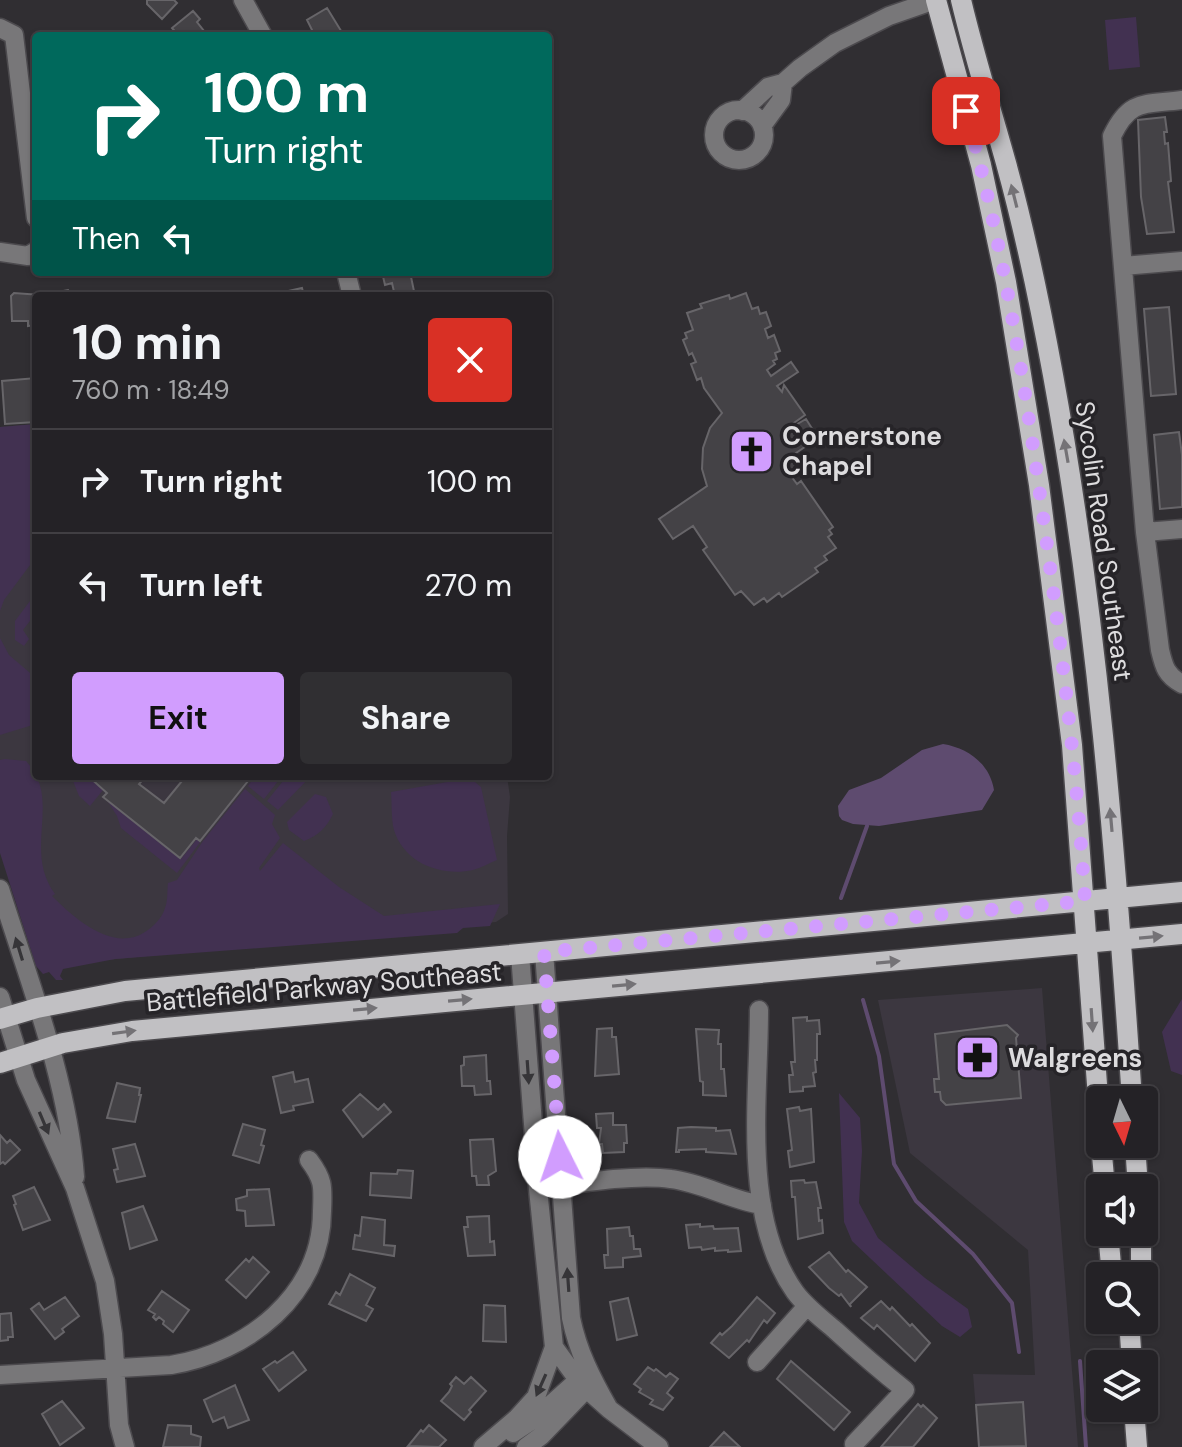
<!DOCTYPE html>
<html lang="en">
<head>
<meta charset="utf-8">
<style>
  :root { --surface:#242226; --page:#302f32; --text:#f1f3f6; --muted:#a3a4a7; --line:#413f43; --accent:#d19dfe }
  body { margin:0; font-family:"DM Sans",sans-serif; background:var(--page); color:var(--text); height:100vh; display:flex; flex-direction:column; font-size:30px; white-space:nowrap }
  * { box-sizing:border-box; margin:0 }
  p { font-size:26px; color:var(--muted) }
  .icon { flex:none; width:44px; height:44px; fill:none; stroke:currentColor; stroke-width:2; stroke-linecap:round; stroke-linejoin:round }
  .map { position:relative; flex:1; overflow:hidden }
  .sheet { position:absolute; left:32px; top:292px; width:520px; height:488px; display:flex; flex-direction:column; background:var(--surface); border-radius:8px; box-shadow:0 2px 6px #0004,0 0 0 2px var(--line) }
  .sheet>* { flex:none }
  .hud { position:absolute; left:32px; top:32px; width:520px; height:244px; border-radius:8px; box-shadow:0 2px 6px #0004,0 0 0 2px var(--line); background:#00695c; color:#fff; overflow:hidden }
  .needle { width:52px; rotate:175deg }
  .fabs { position:absolute; left:1086px; top:1086px; display:grid; gap:16px }
  .fabs a { display:grid; place-items:center; width:72px; height:72px; border-radius:8px; background:var(--surface); box-shadow:0 2px 6px #0004,0 0 0 2px var(--line); font-size:40px }
  .pin { position:absolute; display:grid; place-items:center; width:68px; height:68px; color:#fff; margin:-34px; border-radius:16px; box-shadow:0 4px 12px #0006 }
  .me { position:absolute; width:88px; margin:-44px; rotate:356deg; stroke-linejoin:round; filter:drop-shadow(0 0 6px #0008) }
  .turn { display:flex; align-items:center; gap:28px; height:168px; padding:0 40px; font-size:36px }
  .turn .icon { width:104px; height:104px; stroke-width:2.5 }
  .turn b { display:block; font-size:56px; line-height:68px }
  .then { display:flex; align-items:center; height:76px; padding:0 40px; background:#0003; gap:16px; font-size:30px }
  .round { display:grid; place-items:center; flex:none; width:84px; height:84px; border-radius:8px; background:var(--page) }
  .headline { display:flex; align-items:center; justify-content:space-between; height:136px; padding:0 40px }
  h1 { font-size:48px; font-weight:700; line-height:60px }
  .cta { display:flex; gap:16px; margin-top:auto; padding:16px 40px }
  .cta a { flex:1; height:92px; border-radius:8px; background:var(--accent); color:#111; font-size:32px; font-weight:700; line-height:92px; text-align:center }
  .cta a+a { background:var(--page); color:var(--text) }
  ul { padding:0; list-style:none }
  li { display:flex; align-items:center; gap:24px; height:104px; padding:0 40px; border-top:2px solid var(--line) }
  li div { flex:1 }
  li b { display:block; font-size:30px }
  li em { font-style:normal }
  .map>svg:first-child { display:block }
  .built { fill:#3c3740 }
  .green { fill:#423151 }
  .water { fill:#5e4b6f }
  .lines { fill:none; stroke-linecap:round; stroke-linejoin:round }
  .stream { stroke:#5e4b6f; stroke-width:4 }
  .building { fill:#444246; stroke:#676569; stroke-width:2 }
  .minor-casing { stroke:#4c4a4e; stroke-width:21 }
  .major-casing { stroke:#4c4a4e; stroke-width:23 }
  .minor { stroke:#787779; stroke-width:18 }
  .major { stroke:#c1c0c3; stroke-width:20 }
  .oneway { fill:#747276 }
  .oneway2 { fill:#363538 }
  .route { stroke:#d19dfe; stroke-width:14; stroke-dasharray:0 25.2 }
  .labels { text-anchor:middle; stroke-width:7; stroke-linejoin:round; paint-order:stroke }
  .poi-label { font-size:26px; font-weight:bold; fill:#dddcde; stroke:#262428; text-anchor:start }
  .street-label { font-size:26px; fill:#dddcde; stroke:#262428 }
</style>
</head>
<body>
<div class="map">
<svg width="1182" height="1447" viewBox="0 0 1182 1447">
  <rect width="100%" height="100%" fill="#302e32"/>
  <path class="built" d="M36,424V776H507L510,797L507,836L508,914L496,922L55,965L0,808V427Z
    M1042,988L1078,1447H979L973,1374L1035,1375L1028,1250L910,1153L878,1000Z"/>
  <path class="green" d="M1136,17L1140,67L1109,70L1105,20Z
    M36,424V557L4,600L0,611V427Z
    M36,593V613L23,630L29,639L24,646L15,640V621Z
    M0,638L9,655L36,678V724L0,735Z
    M5,759L26,761C63,800 22,849 55,894L52,896C74,918 113,953 145,932C154,926 162,918 165,908C168,901 167,891 168,883L177,880L203,841L245,789L275,815L272,824L280,838L259,868L260,871L283,843L339,887L384,916L500,904L490,926L463,928L457,933L115,959L63,969L60,976L63,980H56L49,972L43,974L36,966L0,853V760Z
    M71,776H88L103,790L90,806L79,796Z
    M255,776H282L264,799L248,786Z
    M287,776H311L278,810L267,801Z
    M470,778L481,787L497,860C489,863 481,868 473,870C441,877 404,863 394,830C391,818 392,804 391,792Z
    M315,794L326,797L333,814C326,828 319,835 304,841L289,830L287,822Z
    M107,800L181,859L197,839L201,841L177,873L121,828L117,816Z
    M1182,999V1075L1171,1071L1162,1032Z
    M839,1093L860,1118L862,1151L859,1203L878,1238L925,1278L968,1309L972,1327L960,1337L942,1326L852,1241L844,1222Z"/>
  <path class="water" d="M943,744C968,748 990,764 994,790L982,810L879,826L853,824L842,820L839,816L838,806L849,790L881,778L922,750Z"/>
  <g class="lines">
    <path class="stream" d="M841,898L867,826
      M863,1000L879,1056L894,1164L916,1201L973,1254L1012,1303L1019,1352
      M1080,1361L1086,1447"/>
  </g>
  <path class="building" d="M147,0H174L177,3L162,19L147,4Z
    M327,8L343,34L339,36H315L307,20Z
    M193,11L200,19L197,22L208,36H179L172,28Z
    M1165,117L1167,132H1164L1165,144L1168,143L1171,181L1168,182L1174,232L1147,234L1141,197L1138,120Z
    M382,272H410L415,296H395L392,283L385,285Z
    M302,288L304,296H276L275,294Z
    M68,290L71,296H36L35,325L28,326V321H12L11,296L14,293L41,295Z
    M746,293L752,309L758,307L760,314L766,312L771,326L765,329L768,338L774,335L780,351L775,353L777,359L773,361L775,364L767,370L771,376L791,362L798,372L777,386L782,392L784,385L805,415L791,425L792,427L806,419L818,438L796,453L797,464L791,476L797,484L801,481L833,527L829,530L832,534L828,537L836,548L824,556L827,560L815,568L818,572L782,597L779,593L767,602L764,598L754,605L741,591L735,595L703,550L707,547L693,526L673,539L659,519L707,486L702,469L703,448L710,428L722,413L704,388L701,378L697,380L691,364L696,362L692,353L689,355L683,340L687,338L685,333L693,330L687,313L702,308L700,304L729,295L730,299Z
    M1169,307L1176,394L1151,396L1144,309Z
    M36,378V422L5,424L2,381Z
    M1179,432L1182,455V507L1160,509L1154,435Z
    M88,776H146L139,784L164,803L186,776H252L200,841L196,838L180,858L103,797L107,793Z
    M807,1017V1021L819,1020L820,1034H817V1060H815L816,1072L813,1073L815,1086L803,1087V1091L790,1092L789,1075H793L791,1062H795L793,1018Z
    M1007,1025L1018,1035L1016,1038L1021,1098L946,1105L941,1100L940,1092H935L934,1079H939L935,1034Z
    M612,1028V1037H616L619,1074L595,1076L597,1029Z
    M696,1029L719,1030L718,1044H721V1069H724L726,1096L703,1095V1082L700,1081Z
    M486,1055L487,1081H490L491,1094L475,1095L474,1086H462L461,1066L464,1065V1057Z
    M293,1072L295,1082L308,1079L313,1102L293,1106L294,1110L281,1113L273,1077Z
    M117,1083L140,1088L139,1095H141L135,1122L107,1118Z
    M360,1094L378,1110L384,1104L391,1112L363,1137L343,1110Z
    M799,1107L800,1111L811,1109L814,1162L790,1167L788,1151L792,1150L787,1109Z
    M613,1113V1125H626L627,1143H624V1152L603,1153L602,1144H599L601,1128H597L596,1114Z
    M243,1124L265,1130L261,1145L264,1146L259,1163L233,1155Z
    M691,1127L716,1128V1131L730,1130L736,1154L706,1152V1149L679,1150V1152H676L678,1128Z
    M0,1135L7,1143L10,1140L20,1150L5,1164L3,1162L0,1164Z
    M493,1139L496,1171L488,1176L489,1185H477L476,1176H472L470,1140Z
    M135,1144L145,1176L117,1182L114,1170L118,1169L113,1149Z
    M398,1170L413,1171L411,1198L370,1195L371,1173L397,1174Z
    M804,1180L805,1183L816,1182L821,1208H818L819,1221L822,1220L823,1233L798,1239L795,1197H792L791,1181Z
    M34,1187L50,1220L23,1230L14,1205L16,1204L13,1196Z
    M269,1189L274,1225L246,1226L245,1211L237,1210L236,1199L247,1196V1190Z
    M143,1206L157,1240L130,1249L122,1213Z
    M489,1216L490,1242L494,1241L495,1255L468,1256L464,1227H468L467,1217Z
    M362,1217L385,1220L384,1245L395,1246L394,1256L353,1249L355,1235L360,1236Z
    M700,1224V1227L713,1226L714,1229L738,1228L741,1251L728,1252V1250L715,1251V1248L702,1250L701,1247L689,1248L686,1225Z
    M629,1227L630,1236H633L634,1249H640L641,1256L623,1258V1267L605,1268L604,1255H608L607,1229Z
    M829,1252L846,1272L848,1270L867,1287L850,1304L851,1307L841,1294L839,1296L829,1288L809,1267Z
    M253,1257L269,1272L246,1298L226,1280L246,1259L249,1262Z
    M350,1274L375,1288L366,1305L373,1309L366,1321L329,1304L336,1292L340,1295Z
    M162,1291L189,1310L173,1332L163,1324L164,1321L159,1317L156,1320L153,1317L155,1314L148,1310Z
    M65,1297L79,1316L62,1329L64,1332L55,1339L31,1309L39,1303L44,1310Z
    M757,1297L775,1313L767,1323L764,1320L749,1342L747,1340L729,1358L711,1343L720,1333L722,1335L732,1326Z
    M628,1298L637,1335L617,1340L610,1302Z
    M881,1301L890,1310L892,1307L910,1326L912,1324L930,1343L915,1361L877,1325L874,1329L861,1318Z
    M484,1305L505,1306L506,1342L483,1341Z
    M11,1313L13,1337H8V1340L0,1341V1314Z
    M293,1352L306,1370L279,1391L263,1369L275,1361L277,1363Z
    M791,1361L850,1412L834,1430L777,1379Z
    M648,1367L654,1371L656,1369L666,1377L670,1373L678,1379L667,1393L673,1398L663,1410L650,1404L653,1400L639,1392L641,1389L634,1384Z
    M456,1377L464,1384L471,1377L486,1391L469,1410L471,1412L464,1420L441,1401L449,1392L452,1386L450,1384Z
    M235,1385L249,1420L228,1428L224,1417L213,1422L204,1400Z
    M62,1401L84,1428L60,1445L42,1414Z
    M1023,1402L1026,1446L979,1447L976,1405Z
    M918,1404L921,1407L923,1405L937,1418L919,1440L913,1447H881Z
    M168,1425L191,1426V1434L201,1437L200,1447H163Z
    M429,1425L446,1440L439,1447L408,1446L421,1430L423,1432Z
    M724,1432L740,1447H710Z"/>
  <g class="lines">
    <defs>
      <path id="minor" d="M243,0L263,36
        M0,28L14,35L36,218
        M1182,100C1145,105 1130,98 1112,136L1145,532L1160,650C1164,667 1166,675 1182,684
        M714 135a25 25 0 1 1 50 0a25 25 0 1 1-50 0Z
        M742,111L768,87L783,83L800,68L835,43L889,16L935,0
        M762,126L781,100L783,83
        M0,252L28,256L36,251
        M1123,266L1182,261
        M346,272L352,296
        M1145,532L1182,529
        M0,889C29,981 68,1081 75,1177
        M544,952L571,1318C578,1352 592,1379 609,1409
        M0,997L26,1080L75,1188L105,1281L113,1334L119,1425L125,1447
        M759,1010C759,1099 741,1216 795,1292C806,1307 821,1318 835,1330C858,1351 881,1371 905,1390L854,1444
        M552,1187C586,1182 638,1174 671,1179C703,1183 730,1200 762,1205
        M554,1347L581,1384L609,1409L659,1447
        M757,1362L807,1306
        M0,1375L171,1365C247,1353 322,1295 322,1211C323,1187 324,1180 309,1160
        M513,1433L537,1417L586,1373
        M483,1447L517,1418L536,1397L554,1347L538,1189L520,954
        M526,1447L541,1436L593,1382"/>
      <path id="major" d="M936,0L981,165L1006,282L1039,485L1072,745L1100,1125
        M961,0C974,55 991,109 1006,163C1025,232 1040,304 1053,375C1097,614 1116,857 1132,1100
        M0,1019L37,1008L125,991L1182,892
        M0,1063L63,1043L132,1031L1182,934
        M1101,1144L1105,1188
        M1135,1144L1138,1188
        M1108,1232L1112,1276
        M1141,1232V1276
        M1129,1320L1132,1364
        M1134,1408L1137,1447"/>
    </defs>
    <use href="#minor" class="minor-casing"/>
    <use href="#major" class="major-casing"/>
    <use href="#minor" class="minor"/>
    <use href="#major" class="major"/>
  </g>
  <defs><path id="oneway-solid" d="M-6-.8H1V-3.2L6.5 0L1 3.2V.8H-6Z" transform="scale(2)"/></defs>
  <g class="oneway">
    <use href="#oneway-solid" transform="translate(1014 196) rotate(-104)"/>
    <use href="#oneway-solid" transform="translate(1066 451) rotate(-100)"/>
    <use href="#oneway-solid" transform="translate(1111 820) rotate(-95)"/>
    <use href="#oneway-solid" transform="translate(1151 937) rotate(-5)"/>
    <use href="#oneway-solid" transform="translate(888 962) rotate(-5)"/>
    <use href="#oneway-solid" transform="translate(624 985) rotate(-5)"/>
    <use href="#oneway-solid" transform="translate(460 1000) rotate(-5)"/>
    <use href="#oneway-solid" transform="translate(365 1009) rotate(-5)"/>
    <use href="#oneway-solid" transform="translate(1092 1020) rotate(86)"/>
    <use href="#oneway-solid" transform="translate(124 1032) rotate(-8)"/>
  </g>
  <g class="oneway2">
    <use href="#oneway-solid" transform="translate(19 949) rotate(-107)"/>
    <use href="#oneway-solid" transform="translate(528 1072) rotate(86)"/>
    <use href="#oneway-solid" transform="translate(44 1123) rotate(67)"/>
    <use href="#oneway-solid" transform="translate(568 1280) rotate(-94)"/>
    <use href="#oneway-solid" transform="translate(541 1385) rotate(114)"/>
  </g>
  <g class="lines">
    <path class="route" d="M560,1157L544,952L1085,901C1077,772 1061,644 1043,516C1024,380 1003,244 966,111"/>
  </g>
  <defs>
    <symbol id="church-square" viewBox="-11 -11 22 22"><rect x="-9" y="-9" width="18" height="18" rx="4" fill="#d19dfe" stroke="#262428"/><path d="M-1.2-6h2.4v3.5h3.3v2.4h-3.3V6h-2.4V-.1h-3.3v-2.4h3.3Z" fill="#111"/></symbol>
    <symbol id="pharmacy-square" viewBox="-11 -11 22 22"><rect x="-9" y="-9" width="18" height="18" rx="4" fill="#d19dfe" stroke="#262428"/><path d="M-2-6h4v4h4v4h-4v4h-4v-4h-4v-4h4Z" fill="#111"/></symbol>
  </defs>
  <g fill-rule="evenodd">
    <use href="#church-square" x="726" y="426" width="51" height="51"/>
    <use href="#pharmacy-square" x="952" y="1032" width="51" height="51"/>
  </g>
  <g class="labels">
    <g class="poi-label">
      <text x="782" y="445">Cornerstone<tspan x="782" dy="30">Chapel</tspan></text>
      <text x="1008" y="1067">Walgreens</text>
    </g>
    <g class="street-label">
      <text transform="translate(1104 541) rotate(82)" y="9">Sycolin Road Southeast</text>
      <text transform="translate(324 987) rotate(-5)" y="9">Battlefield Parkway Southeast</text>
    </g>
  </g>
</svg>
<div class="fabs">
<a><svg class="needle" viewBox="-14 -14 28 28"><path d="M0-13l5 13h-10z" fill="#e53935"/><path d="M0 13l5-13h-10z" fill="#a3a4a7"/></svg></a>
<a><svg class="icon" aria-label="sound" viewBox="0 0 24 24"><path d="M4 9h4l5-4v14l-5-4H4zM17 9q2 3 0 6"/></svg></a>
<a><svg class="icon" aria-label="search" viewBox="0 0 24 24"><circle cx="10" cy="10" r="6"/><path d="M15 15l6 6"/></svg></a>
<a><svg class="icon" aria-label="layers" viewBox="0 0 24 24"><path d="M12 4l9 5-9 5-9-5zM3 14l9 5 9-5"/></svg></a>
</div>
<div class="pin" style="left:966px;top:111px;background:#d93025"><svg class="icon" aria-label="arrive" viewBox="0 0 24 24"><path d="M6 21V4h12l-3 4 3 4H6"/></svg></div>
<svg class="me" style="left:560px;top:1157px" viewBox="-20 -20 40 40"><circle r="19" fill="#fff"/><path d="M0-13L10 11 0 6-10 11z" fill="#d19dfe"/></svg>
<div class="hud">
<div class="turn"><svg class="icon" aria-label="right" viewBox="0 0 24 24"><path d="M7 20v-9h11M14 6l5 5-5 5"/></svg><div><b>100 m</b>Turn right</div></div>
<div class="then">Then<svg class="icon" aria-label="left" viewBox="0 0 24 24"><path d="M17 20v-9H6M10 6l-5 5 5 5"/></svg></div>
</div>
<section class="sheet">
<div class="headline"><div><h1>10 min</h1><p>760 m · 18:49</p></div><a class="round" style="background:#d93025;color:#fff"><svg class="icon" aria-label="close" viewBox="0 0 24 24"><path d="M6 6l12 12M18 6L6 18"/></svg></a></div>
<ul>
<li><svg class="icon" aria-label="right" viewBox="0 0 24 24"><path d="M7 20v-9h11M14 6l5 5-5 5"/></svg><div><b>Turn right</b></div><em>100 m</em></li>
<li><svg class="icon" aria-label="left" viewBox="0 0 24 24"><path d="M17 20v-9H6M10 6l-5 5 5 5"/></svg><div><b>Turn left</b></div><em>270 m</em></li>
</ul>
<div class="cta"><a>Exit</a><a>Share</a></div>
</section>
</div>
</body>
</html>
